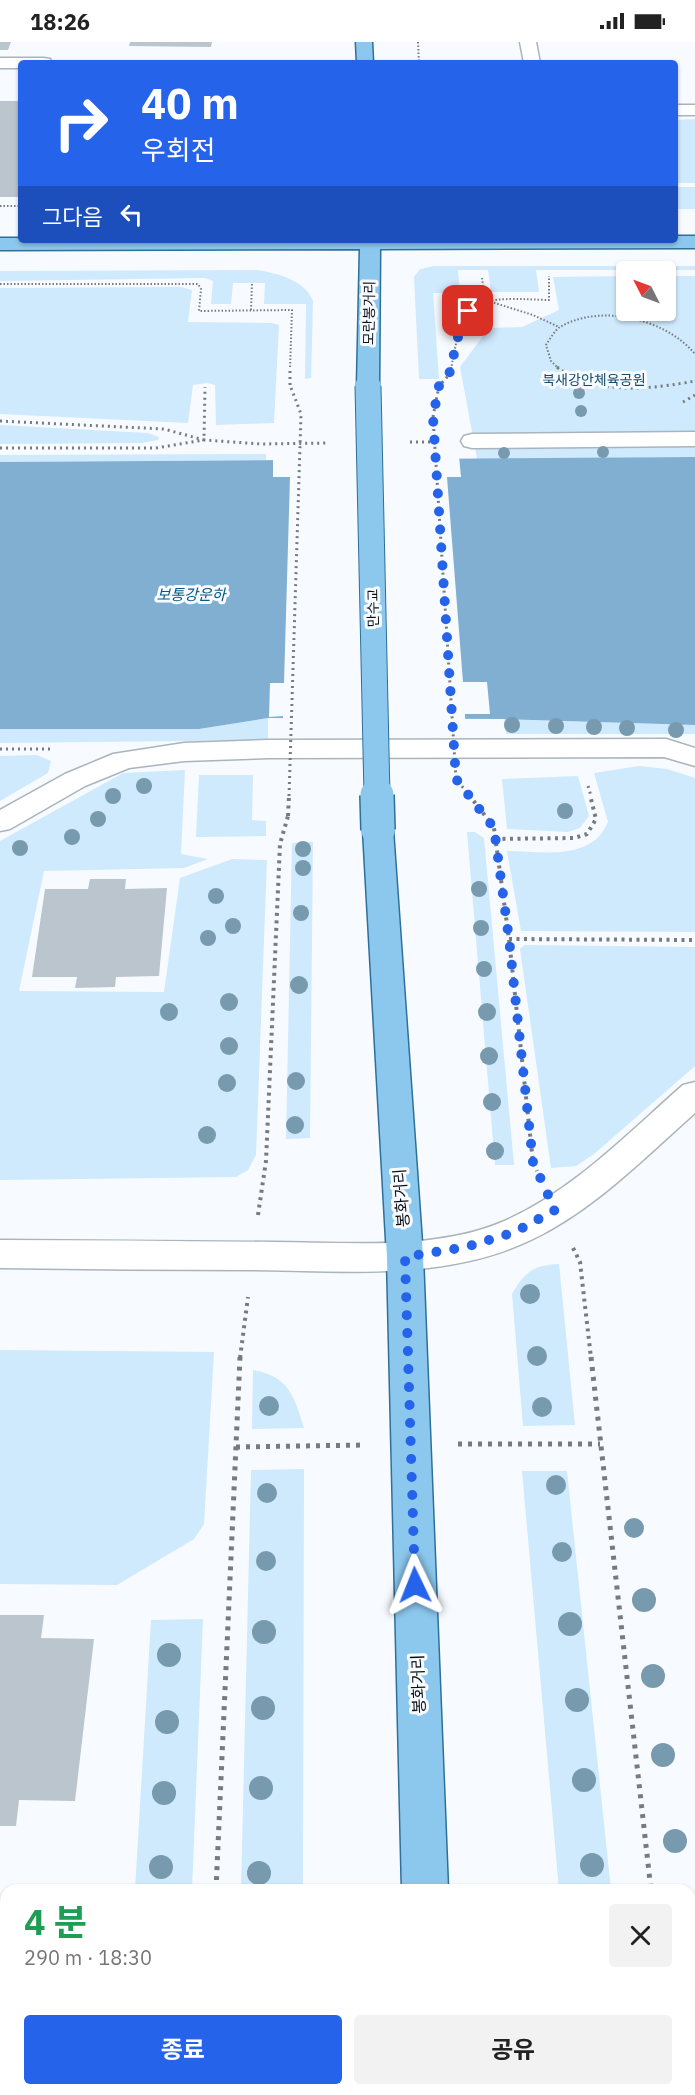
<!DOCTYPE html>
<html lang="ko">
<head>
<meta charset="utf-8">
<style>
  :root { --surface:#fff; --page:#f2f2f2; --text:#222; --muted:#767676; --accent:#2563eb }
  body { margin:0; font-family:"IBM Plex Sans","Noto Sans KR",sans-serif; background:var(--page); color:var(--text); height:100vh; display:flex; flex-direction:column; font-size:22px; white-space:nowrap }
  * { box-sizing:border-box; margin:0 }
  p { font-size:20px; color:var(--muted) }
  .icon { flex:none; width:33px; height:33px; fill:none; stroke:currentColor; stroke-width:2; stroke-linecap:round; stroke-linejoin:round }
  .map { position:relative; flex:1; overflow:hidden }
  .panel { position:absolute; left:0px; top:1842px; width:696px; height:212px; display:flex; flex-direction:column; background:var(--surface); border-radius:18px 18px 0 0; box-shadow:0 2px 4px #0004 }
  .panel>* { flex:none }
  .hud { position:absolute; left:18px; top:18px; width:660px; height:183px; border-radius:6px; box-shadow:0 2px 4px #0004; background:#2563eb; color:#fff; overflow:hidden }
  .needle { width:39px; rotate:312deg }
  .fabs { position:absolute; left:616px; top:219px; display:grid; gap:12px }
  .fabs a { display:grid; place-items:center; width:60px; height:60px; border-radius:6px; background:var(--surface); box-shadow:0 2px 4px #0004; font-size:30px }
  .pin { position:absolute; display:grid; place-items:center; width:51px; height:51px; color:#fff; margin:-26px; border-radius:12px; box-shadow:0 3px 9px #0006 }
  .me { position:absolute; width:66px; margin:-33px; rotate:358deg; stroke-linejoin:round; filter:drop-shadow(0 0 4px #0008) }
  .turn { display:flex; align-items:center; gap:21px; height:126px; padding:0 24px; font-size:27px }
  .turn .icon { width:78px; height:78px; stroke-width:2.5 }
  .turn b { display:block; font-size:42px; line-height:51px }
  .then { display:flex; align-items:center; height:57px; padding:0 24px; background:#0003; gap:12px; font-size:22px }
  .round { display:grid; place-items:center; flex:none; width:63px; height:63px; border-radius:6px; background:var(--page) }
  .overview { display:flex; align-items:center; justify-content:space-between; height:102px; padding:0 24px }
  h1 { font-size:36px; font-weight:700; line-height:45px; color:#1e9e55 }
  .primary-button { display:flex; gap:12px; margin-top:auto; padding:12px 24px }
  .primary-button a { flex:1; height:69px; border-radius:6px; background:var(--accent); color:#fff; font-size:24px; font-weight:700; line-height:69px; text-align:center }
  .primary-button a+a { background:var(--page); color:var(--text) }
  .status { display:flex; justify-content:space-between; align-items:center; height:42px; padding:0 30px; background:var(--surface); direction:ltr }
  .status svg { height:16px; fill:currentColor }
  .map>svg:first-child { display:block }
  .green { fill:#cfe9fd }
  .water { fill:#80afd1 }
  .pier { fill:#f7fbff }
  .building { fill:#bac5cd }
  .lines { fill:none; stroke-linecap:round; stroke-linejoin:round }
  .minor-casing { stroke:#a9b4bc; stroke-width:3 }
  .major-casing { stroke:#2e709a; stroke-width:3 }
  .path-far3 { stroke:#777b7e; stroke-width:2; stroke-dasharray:1.5 2; stroke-linecap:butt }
  .path-far2 { stroke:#777b7e; stroke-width:3; stroke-dasharray:2 4; stroke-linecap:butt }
  .path-far1 { stroke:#777b7e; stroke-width:4; stroke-dasharray:3 4.5; stroke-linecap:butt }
  .path { stroke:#777b7e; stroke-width:5; stroke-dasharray:4 6; stroke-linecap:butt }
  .minor { fill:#fff; fill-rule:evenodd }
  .major { fill:#8cc8ee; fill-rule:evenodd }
  .major-bridge-far1-casing { stroke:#2e709a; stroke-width:27; stroke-linecap:butt }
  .major-bridge-casing { stroke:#2e709a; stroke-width:36; stroke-linecap:butt }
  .path-bridge-far1 { stroke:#777b7e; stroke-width:3; stroke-dasharray:2 4; stroke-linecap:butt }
  .path-bridge { stroke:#777b7e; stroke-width:4; stroke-dasharray:3 4.5; stroke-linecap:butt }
  .major-bridge-far1 { stroke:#8cc8ee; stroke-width:25 }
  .major-bridge { stroke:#8cc8ee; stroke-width:33 }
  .tree { fill:#789aae }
  .route { stroke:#2563eb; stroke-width:10; stroke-dasharray:0 18 }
  .labels { text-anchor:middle; stroke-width:6; stroke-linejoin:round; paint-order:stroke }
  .far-street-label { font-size:14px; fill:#0c0f12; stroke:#f7fbff }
  .far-park-label { font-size:14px; fill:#104a6c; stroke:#f7fbff }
  .far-water-label { font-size:15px; font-style:italic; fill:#045a86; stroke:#f7fbff }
  .street-label { font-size:16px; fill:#0c0f12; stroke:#f7fbff }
</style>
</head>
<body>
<div class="status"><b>18:26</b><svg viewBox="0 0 49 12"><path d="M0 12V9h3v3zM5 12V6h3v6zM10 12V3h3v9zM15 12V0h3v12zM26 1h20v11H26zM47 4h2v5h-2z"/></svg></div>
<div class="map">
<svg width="695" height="2053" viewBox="0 0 695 2053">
  <rect width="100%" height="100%" fill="#f7fbff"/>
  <path class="green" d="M695,77V141H675V78Z
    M675,145H695V167H675Z
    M434,224H695V228H536L539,250H491L488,228H458L460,251H433L439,337H419L414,235L420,227Z
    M256,228C277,231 305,238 313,259L311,336L305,337L306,262H264L265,241H233L231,262H211L213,239L205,236L0,239V229Z
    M627,234V268H666V234H695V415L477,417L460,325L489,286L522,285L559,268L553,235Z
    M181,245L192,248L188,280L272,281L279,283L274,381L216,383L215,343L207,341L193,343L188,381L0,372V246Z
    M0,383L148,391L159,395L158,398L141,401L0,402Z
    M266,412V418L0,420V413Z
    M268,676V698L0,701V687H199Z
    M504,677L695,683V692H506Z
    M37,713L51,719L48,731L0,759V714Z
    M639,724L667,727L695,736V890L521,889L507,809C543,809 591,820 608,780L594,731Z
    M185,728L181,812L208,817L184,826L44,829L19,949L164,950L180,836L232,817L267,818L256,1113L248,1128L236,1135L0,1138V799L123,731Z
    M199,733H253L252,778L266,779V794L196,795Z
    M578,734L589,774L580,786L568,790L507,787L502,737Z
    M467,790H475L484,796L514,1123H495Z
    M313,800L310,1096L286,1097L292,801Z
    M525,903L695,905V1024L594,1112L576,1124L551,1126L520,907Z
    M559,1222L575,1383L523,1384L512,1252C525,1230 533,1223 559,1222Z
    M0,1308L214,1310L204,1482L194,1497L117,1543L0,1542Z
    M253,1328C289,1334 294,1354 304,1386L252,1387Z
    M304,1427L303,1848H241L251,1428Z
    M522,1429H567L611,1848H559Z
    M203,1577L192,1848H135L151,1578Z
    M123,2048H184V2053H122Z
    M236,2048H302V2053H236Z"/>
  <path class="water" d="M695,415V683L504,677L268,676L199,687H0V420Z"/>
  <path class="pier" d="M459,414L461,435H447L463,640H487L490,672H465V680L283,679V674L269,675L270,641H284L290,435H273V415Z"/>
  <path class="building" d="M0,0H11L8,8H0Z
    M130,0H212L211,5L129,4Z
    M0,59H21V155H0Z
    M90,837H126L125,847L167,846L159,934L116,935L115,945L75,946L77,935H32L45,847H88Z
    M0,1573H44L41,1596L94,1597L75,1759L19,1758L16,1784H0Z"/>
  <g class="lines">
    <defs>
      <path id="minor" d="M520,0H536L540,21H524Z
        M0,16H44L50,17L52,21H21V26H0Z
        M675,63H695V73H675Z
        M695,390V404L472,406L464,404L461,399L464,394L472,392Z
        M666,697L695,706V724L664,715L268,716L184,719L129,726L85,744L10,787L0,789V768L65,732L113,712L184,701L268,698Z
        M695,1040V1071C643,1117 594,1168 531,1198C445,1239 345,1229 254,1228C169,1228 85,1227 0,1226V1198C91,1198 182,1199 273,1200C346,1200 434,1209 502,1180C572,1150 627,1092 683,1043Z"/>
      <path id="major" d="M356,0H372L373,21H357Z
        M675,194H695V206L380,207L379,344L376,349L368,351L360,349L357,344L360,207L0,208V196H21V198H675Z
        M378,779L388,781L393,788L423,1215L448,1848H402L387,1215L363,788L368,781Z
        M407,2048H456L457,2053H407Z"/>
    </defs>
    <use href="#minor" class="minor-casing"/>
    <use href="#major" class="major-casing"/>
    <path class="path-far3" d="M418,0L419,21
      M0,164H21
      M482,236L485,258L533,273L559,285
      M0,242H198L201,247L199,269L292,268L290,327
      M251,268L252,241
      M451,327C454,312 459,280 468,269C483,252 528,258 549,258V234
      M559,327L551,319L546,303C550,297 555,288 560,285C601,261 666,277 695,312"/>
    <path class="path-far2" d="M557,325C594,354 653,347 695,339
      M290,343V325
      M683,360L695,353
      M433,375L439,344L449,333L451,325
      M0,379L164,387L204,398L205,345
      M410,400H439
      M0,406H156L204,398L261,402L328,401
      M0,707H51
      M588,744L591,754"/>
    <path class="path-far1" d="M490,780L494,786L509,897L533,1120L537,1129
      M495,797L574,796L587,792L596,777L590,753
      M509,897L695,898
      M258,1173L266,1119L280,802L288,774
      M573,1206L580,1220L591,1316
      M240,1316L248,1255"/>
    <path class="path" d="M591,1315L651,1848
      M458,1402H600
      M236,1405L364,1403
      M216,1848L240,1315
      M208,2048V2053
      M673,2048L674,2053"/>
    <use href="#minor" class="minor"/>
    <use href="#major" class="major"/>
    <defs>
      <path id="major-bridge-far1" d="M368,344L377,754"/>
      <path id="major-bridge" d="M377,753L378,788"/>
    </defs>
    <use href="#major-bridge-far1" class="major-bridge-far1-casing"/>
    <use href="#major-bridge" class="major-bridge-casing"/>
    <path class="path-bridge-far1" d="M433,375L456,737L470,754
      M289,754L301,372L290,343"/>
    <path class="path-bridge" d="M469,753L490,780
      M288,774L289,753"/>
    <use href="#major-bridge-far1" class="major-bridge-far1"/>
    <use href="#major-bridge" class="major-bridge"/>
  </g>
  <g class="tree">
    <circle cx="579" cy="351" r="6"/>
    <circle cx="581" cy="369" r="6"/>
    <circle cx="603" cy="410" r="6"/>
    <circle cx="504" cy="411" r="6"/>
    <circle cx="512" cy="683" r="8"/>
    <circle cx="556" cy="684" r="8"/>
    <circle cx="594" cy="685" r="8"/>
    <circle cx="627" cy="686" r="8"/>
    <circle cx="676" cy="688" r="8"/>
    <circle cx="144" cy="744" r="8"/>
    <circle cx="113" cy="754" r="8"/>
    <circle cx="565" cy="769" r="8"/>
    <circle cx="98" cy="777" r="8"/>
    <circle cx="72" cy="795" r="8"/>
    <circle cx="20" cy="806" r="8"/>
    <circle cx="303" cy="807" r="8"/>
    <circle cx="303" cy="826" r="8"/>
    <circle cx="479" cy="847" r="8"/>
    <circle cx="216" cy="854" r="8"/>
    <circle cx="301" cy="871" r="8"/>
    <circle cx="233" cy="884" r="8"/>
    <circle cx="481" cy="886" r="8"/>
    <circle cx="208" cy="896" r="8"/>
    <circle cx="484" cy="927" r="8"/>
    <circle cx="299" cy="943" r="9"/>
    <circle cx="229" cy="960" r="9"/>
    <circle cx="169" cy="970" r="9"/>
    <circle cx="487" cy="970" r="9"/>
    <circle cx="229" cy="1004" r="9"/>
    <circle cx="489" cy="1014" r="9"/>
    <circle cx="296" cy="1039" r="9"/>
    <circle cx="227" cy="1041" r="9"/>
    <circle cx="492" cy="1060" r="9"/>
    <circle cx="295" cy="1083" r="9"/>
    <circle cx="207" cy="1093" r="9"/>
    <circle cx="495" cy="1109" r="9"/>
    <circle cx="530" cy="1252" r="10"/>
    <circle cx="537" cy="1314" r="10"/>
    <circle cx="269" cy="1364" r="10"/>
    <circle cx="542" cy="1365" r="10"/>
    <circle cx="556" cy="1443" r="10"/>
    <circle cx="267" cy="1451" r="10"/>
    <circle cx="634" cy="1486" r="10"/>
    <circle cx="562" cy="1510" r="10"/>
    <circle cx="266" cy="1519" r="10"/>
    <circle cx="644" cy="1558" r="12"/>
    <circle cx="570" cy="1582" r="12"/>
    <circle cx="264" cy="1590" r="12"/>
    <circle cx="169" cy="1613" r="12"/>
    <circle cx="653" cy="1634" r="12"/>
    <circle cx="577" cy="1658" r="12"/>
    <circle cx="263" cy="1666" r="12"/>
    <circle cx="167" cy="1680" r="12"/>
    <circle cx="663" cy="1713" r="12"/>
    <circle cx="584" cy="1738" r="12"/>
    <circle cx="261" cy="1746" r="12"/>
    <circle cx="164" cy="1751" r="12"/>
    <circle cx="675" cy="1799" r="12"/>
    <circle cx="592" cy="1823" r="12"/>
    <circle cx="161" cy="1825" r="12"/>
    <circle cx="259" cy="1831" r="12"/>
  </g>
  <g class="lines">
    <path class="route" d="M415,1543L405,1215L466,1205L515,1190L555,1168L533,1120L509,897L494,786L456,737L433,375L439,344L449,333L458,295L468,269"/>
  </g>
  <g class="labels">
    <g class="far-street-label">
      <text transform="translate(369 271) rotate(-89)" y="5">모란봉거리</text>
      <text transform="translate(373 566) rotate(-91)" y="5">만수교</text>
    </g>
    <g class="far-park-label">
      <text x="594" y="343">북새강안체육공원</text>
    </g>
    <g class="far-water-label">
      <text x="191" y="558">보통강운하</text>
    </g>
    <g class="street-label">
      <text transform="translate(401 1156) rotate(-94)" y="6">봉화거리</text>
      <text transform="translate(418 1642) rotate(-92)" y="6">봉화거리</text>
    </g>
  </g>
</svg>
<div class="fabs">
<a><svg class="needle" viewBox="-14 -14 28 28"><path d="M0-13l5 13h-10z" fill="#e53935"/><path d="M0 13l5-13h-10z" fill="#767676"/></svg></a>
</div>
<div class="pin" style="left:468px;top:269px;background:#d93025"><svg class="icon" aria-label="arrive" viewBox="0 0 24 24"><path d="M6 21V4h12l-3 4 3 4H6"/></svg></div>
<svg class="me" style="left:415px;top:1543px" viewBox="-20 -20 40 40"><path d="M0-17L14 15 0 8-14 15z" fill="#2563eb" stroke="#fff" stroke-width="4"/></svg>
<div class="hud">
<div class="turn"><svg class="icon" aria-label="right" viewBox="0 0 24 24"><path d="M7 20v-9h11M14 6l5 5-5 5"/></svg><div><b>40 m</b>우회전</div></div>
<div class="then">그다음<svg class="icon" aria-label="left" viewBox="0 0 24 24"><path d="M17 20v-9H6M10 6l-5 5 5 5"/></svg></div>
</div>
<section class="panel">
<div class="overview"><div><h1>4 분</h1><p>290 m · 18:30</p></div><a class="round"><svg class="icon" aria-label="close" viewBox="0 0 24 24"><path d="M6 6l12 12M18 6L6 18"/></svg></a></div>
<div class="primary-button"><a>종료</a><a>공유</a></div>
</section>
</div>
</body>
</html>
